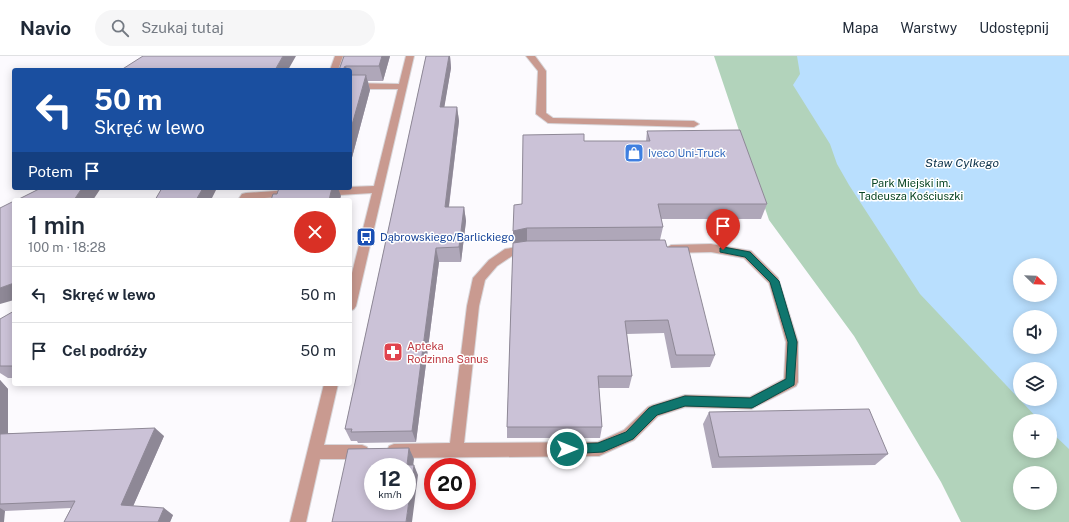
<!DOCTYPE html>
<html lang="pl">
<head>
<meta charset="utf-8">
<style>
  :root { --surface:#fff; --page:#f6f6f7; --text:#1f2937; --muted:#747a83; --line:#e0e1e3 }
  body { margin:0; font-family:"Public Sans",sans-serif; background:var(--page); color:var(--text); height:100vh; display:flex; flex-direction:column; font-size:15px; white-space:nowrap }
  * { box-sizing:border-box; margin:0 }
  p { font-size:13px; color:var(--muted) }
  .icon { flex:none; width:22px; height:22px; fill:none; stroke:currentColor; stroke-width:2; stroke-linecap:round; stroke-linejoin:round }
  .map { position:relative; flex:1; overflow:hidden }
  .sheet { position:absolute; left:12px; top:142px; width:340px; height:188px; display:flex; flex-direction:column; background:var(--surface); border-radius:4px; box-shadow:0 2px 10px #0003 }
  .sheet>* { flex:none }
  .hud { position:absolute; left:12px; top:12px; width:340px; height:122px; border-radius:4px; box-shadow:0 2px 10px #0003; background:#1a4fa0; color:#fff; overflow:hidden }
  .needle { width:26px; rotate:113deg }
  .tools { position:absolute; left:1013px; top:202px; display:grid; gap:8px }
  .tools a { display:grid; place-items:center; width:44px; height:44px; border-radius:50%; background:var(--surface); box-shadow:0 2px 10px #0003; font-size:20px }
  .speed { position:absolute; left:364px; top:402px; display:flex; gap:8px; font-size:20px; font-weight:700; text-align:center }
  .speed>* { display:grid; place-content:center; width:52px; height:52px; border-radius:50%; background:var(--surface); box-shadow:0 2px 10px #0003; line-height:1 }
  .speed small { font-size:10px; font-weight:400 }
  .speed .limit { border:6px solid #d22; background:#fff; color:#111 }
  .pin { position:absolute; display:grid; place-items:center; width:34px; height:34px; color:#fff; margin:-41px -17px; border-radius:50% 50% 50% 0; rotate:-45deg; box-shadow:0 0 4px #0007 }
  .pin .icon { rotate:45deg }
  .me { position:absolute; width:44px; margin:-22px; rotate:90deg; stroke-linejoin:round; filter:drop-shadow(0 0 3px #0008) }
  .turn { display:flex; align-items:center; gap:14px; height:84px; padding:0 16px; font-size:18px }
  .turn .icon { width:52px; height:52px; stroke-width:2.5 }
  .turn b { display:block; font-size:28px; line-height:34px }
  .then { display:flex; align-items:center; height:38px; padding:0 16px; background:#0003; gap:8px; font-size:15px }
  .round { display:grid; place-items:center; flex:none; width:42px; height:42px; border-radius:21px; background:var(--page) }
  .head { display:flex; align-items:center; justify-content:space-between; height:68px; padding:0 16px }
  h1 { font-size:24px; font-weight:600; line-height:30px }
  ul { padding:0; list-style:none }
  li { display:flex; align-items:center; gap:12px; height:56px; padding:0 16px; border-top:1px solid var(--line) }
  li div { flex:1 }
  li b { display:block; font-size:15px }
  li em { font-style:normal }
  header { display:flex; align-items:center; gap:24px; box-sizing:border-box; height:56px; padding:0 20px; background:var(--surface); border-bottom:1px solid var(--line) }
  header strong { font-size:19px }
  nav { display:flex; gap:22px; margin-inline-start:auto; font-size:14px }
  .search { width:280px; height:36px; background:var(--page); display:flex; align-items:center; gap:10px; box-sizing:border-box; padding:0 14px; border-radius:22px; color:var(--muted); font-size:15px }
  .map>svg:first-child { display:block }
  .green { fill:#b2d3bb; fill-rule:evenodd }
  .water { fill:#b9dffe; fill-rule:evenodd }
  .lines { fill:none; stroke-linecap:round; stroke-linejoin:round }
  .minor-casing { stroke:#d8d6da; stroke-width:2 }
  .minor { fill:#c99a90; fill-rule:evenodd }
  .wall { fill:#afa7b9 }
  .shaded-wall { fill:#8e8896 }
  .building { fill:#cbc2d7; stroke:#8e8896; fill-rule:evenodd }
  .route { fill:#0f766e; stroke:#0a4d48 }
  .labels { text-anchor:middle; stroke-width:3; stroke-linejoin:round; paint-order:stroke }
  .shop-label { font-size:11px; fill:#366cbe; stroke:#fff; text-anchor:start }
  .park-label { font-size:11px; fill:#0a4625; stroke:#fff }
  .transit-label { font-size:11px; fill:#164399; stroke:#fff; text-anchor:start }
  .health-label { font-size:11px; fill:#be3a42; stroke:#fff; text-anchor:start }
  .water-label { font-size:12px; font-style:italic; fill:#0a3049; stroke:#fff }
</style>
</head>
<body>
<header>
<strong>Navio</strong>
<div class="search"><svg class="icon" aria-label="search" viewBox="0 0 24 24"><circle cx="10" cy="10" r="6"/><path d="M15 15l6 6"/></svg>Szukaj tutaj</div>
<nav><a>Mapa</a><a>Warstwy</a><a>Udostępnij</a></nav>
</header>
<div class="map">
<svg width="1069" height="466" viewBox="0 0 1069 466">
  <rect width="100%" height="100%" fill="#fcfafe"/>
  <path class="green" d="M714,0H1069V466H961L941,426L854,280L769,164ZM1020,209H1050V239H1020ZM1020,261H1050V291H1020ZM1020,313H1050V343H1020ZM1020,365H1050V395H1020ZM1020,417H1050V447H1020Z"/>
  <path class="water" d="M797,0H1069V393L1050,375V365H1040L920,238L849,129L837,108L830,88L793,29L800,18ZM1020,209H1050V239H1020ZM1020,261H1050V291H1020ZM1020,313H1050V343H1020Z"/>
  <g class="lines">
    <defs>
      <path id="minor" d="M335,0H343L338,14H330Z
        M406,0H414L356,250L354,253L350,255V225L372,137L323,140L318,136L323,132L374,130L398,33H350V27L399,28Z
        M526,0H535L546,15V57L553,62L694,65L699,68L694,71L548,67L536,58L538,15Z
        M289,134L294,138L293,140L238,144L242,138L246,137Z
        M711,188L751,195L778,222L798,286V326L796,330L751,353L685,351L658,360L634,384L599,400L394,402L389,400L387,395L389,390L394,388L450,387L467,250L473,222L489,204L505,193L529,189L535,193L529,197L512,200L497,210L485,224L479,250L464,387L598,386L624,374L648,351L653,349L685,339L750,341L784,323L786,286L769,227L744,202L711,196L671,197L665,193L671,189Z
        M324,328H338L324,389H362L367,391L369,396L367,401L362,403H320L306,466H290Z"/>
    </defs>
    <use href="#minor" class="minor-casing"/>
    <use href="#minor" class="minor"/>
  </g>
  <path class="wall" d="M344,0H390L383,25H368L370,34L350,109V14H339Z
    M426,0H450L451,12L444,51H457L459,65L449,151H464L466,165L461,206H439L416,386L358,387L357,385H351L345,373Z
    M647,75L767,148L761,163H661L663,171L660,184L667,191L715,299L710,311L671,312L664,277L627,278L632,320L629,332H599L602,371L600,382H507V371L513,187V175L584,85H646Z
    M14,255V322H8L0,317V310Z
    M0,324L8,333V377L164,380L133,450L173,459L170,466H64L71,452L5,455L0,466Z
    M709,356L888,398L875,409L712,412L703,368Z"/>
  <path class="shaded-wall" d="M283,0H296L288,14H275Z
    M382,0H390L383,25L379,10Z
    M449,0H450L451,12L442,65L440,51Z
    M346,10L347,14H345L344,11Z
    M366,19L370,34L350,109V76Z
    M457,51L459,65L447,165L445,151Z
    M82,132H101L93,144H74Z
    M203,132H217L211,144H196Z
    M332,132H338L341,140L340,144H329Z
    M464,151L466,165L461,206L459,191Z
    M527,172V188L514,190L513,175Z
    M436,192L439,206L416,386L412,375Z
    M14,227V244L0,248V232Z
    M0,324L8,333V385L0,380Z
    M155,372L164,380L131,455L121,449Z
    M409,392L414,403L412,419L407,409Z
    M414,409L418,419L412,466H406Z
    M0,452L5,455L4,466H0Z
    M164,452L173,459L170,466H158Z"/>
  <path class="building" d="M143,0H283L275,14H121Z
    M344,0H382L379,10H346L344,11L345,14H339Z
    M426,0H449L440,51H457L445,151H464L459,191L436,192L412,375L351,376L352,373H345Z
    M350,19H366L350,76Z
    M740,74L767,148H658L663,171L527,172L513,175L514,149L522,148L523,79L584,78V85H650L647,75Z
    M41,132H82L74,144H17Z
    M162,132H203L196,144H155Z
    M279,132H332L329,144H271L273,138H277Z
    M14,145V227L0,232V152Z
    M665,184L667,191H688L715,299H676L668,264L625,265L632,320H598L602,371H507L513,187L527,185Z
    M14,255V310H0V263Z
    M869,353L888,398L719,401L709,356Z
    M155,372L121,449L164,452L158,466H64L75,445L0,448V378Z
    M409,392L407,409H414L406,466H332L348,393ZM373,411H407V445H373Z"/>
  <path class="route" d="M723,191L750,196L779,225L797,286L794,329L752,352L685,350L657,359L633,383L603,396L567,398L563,397L561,393L563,389L567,388L598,387L626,376L649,352L653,350L685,340L750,342L786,323L788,286L770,226L745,201L720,196V192Z"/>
  <defs>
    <symbol id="shop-square" viewBox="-11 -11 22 22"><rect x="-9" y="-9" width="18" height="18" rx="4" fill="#3f7fe0" stroke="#fff"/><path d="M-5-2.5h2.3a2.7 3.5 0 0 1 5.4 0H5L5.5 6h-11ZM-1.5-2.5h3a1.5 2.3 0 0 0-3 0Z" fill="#fff"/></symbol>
    <symbol id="bus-square" viewBox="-11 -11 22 22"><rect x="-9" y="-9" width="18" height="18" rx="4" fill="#1a4fb4" stroke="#fff"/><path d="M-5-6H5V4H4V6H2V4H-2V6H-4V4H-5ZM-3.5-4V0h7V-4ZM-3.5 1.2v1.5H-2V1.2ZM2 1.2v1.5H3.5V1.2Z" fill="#fff"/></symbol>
    <symbol id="pharmacy-square" viewBox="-11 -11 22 22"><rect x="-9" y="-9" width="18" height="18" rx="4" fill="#e0444e" stroke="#fff"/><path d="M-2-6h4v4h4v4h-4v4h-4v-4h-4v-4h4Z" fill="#fff"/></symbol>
  </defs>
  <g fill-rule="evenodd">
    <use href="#shop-square" x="623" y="86" width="22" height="22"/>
    <use href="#bus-square" x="355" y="170" width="22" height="22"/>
    <use href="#pharmacy-square" x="382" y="285" width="22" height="22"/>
  </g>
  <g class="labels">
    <g class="shop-label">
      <text x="648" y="101">Iveco Uni-Truck</text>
    </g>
    <g class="park-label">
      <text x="911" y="131">Park Miejski im.<tspan x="911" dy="13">Tadeusza Kościuszki</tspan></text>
    </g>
    <g class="transit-label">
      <text x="380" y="185">Dąbrowskiego/Barlickiego</text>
    </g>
    <g class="health-label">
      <text x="407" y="294">Apteka<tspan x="407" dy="13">Rodzinna Sanus</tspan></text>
    </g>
    <g class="water-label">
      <text x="962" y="111">Staw Cylkego</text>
    </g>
  </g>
</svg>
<div class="tools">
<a><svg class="needle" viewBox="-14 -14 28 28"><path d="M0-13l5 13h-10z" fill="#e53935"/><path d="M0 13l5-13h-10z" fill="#747a83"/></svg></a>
<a><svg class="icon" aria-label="sound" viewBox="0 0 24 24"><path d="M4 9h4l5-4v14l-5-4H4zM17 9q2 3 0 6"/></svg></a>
<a><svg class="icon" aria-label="layers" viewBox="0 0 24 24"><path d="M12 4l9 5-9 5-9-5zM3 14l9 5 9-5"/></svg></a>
<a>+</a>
<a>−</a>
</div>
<div class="speed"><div>12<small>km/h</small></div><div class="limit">20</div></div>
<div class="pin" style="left:723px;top:194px;background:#d93025"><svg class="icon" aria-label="arrive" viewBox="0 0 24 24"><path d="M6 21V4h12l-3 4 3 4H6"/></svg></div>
<svg class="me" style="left:567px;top:393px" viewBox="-20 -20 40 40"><circle r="17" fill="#0f766e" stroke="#fff" stroke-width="3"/><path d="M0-11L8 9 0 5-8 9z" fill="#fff"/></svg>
<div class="hud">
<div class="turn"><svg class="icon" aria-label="left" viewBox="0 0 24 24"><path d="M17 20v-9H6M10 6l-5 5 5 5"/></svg><div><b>50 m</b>Skręć w lewo</div></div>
<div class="then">Potem<svg class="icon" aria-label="arrive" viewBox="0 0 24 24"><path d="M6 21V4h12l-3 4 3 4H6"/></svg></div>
</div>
<section class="sheet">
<div class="head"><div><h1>1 min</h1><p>100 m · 18:28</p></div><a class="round" style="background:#d93025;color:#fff"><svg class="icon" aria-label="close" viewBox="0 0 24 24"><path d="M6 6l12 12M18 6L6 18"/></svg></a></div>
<ul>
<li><svg class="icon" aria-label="left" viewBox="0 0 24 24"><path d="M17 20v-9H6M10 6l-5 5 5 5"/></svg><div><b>Skręć w lewo</b></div><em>50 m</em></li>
<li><svg class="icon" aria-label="arrive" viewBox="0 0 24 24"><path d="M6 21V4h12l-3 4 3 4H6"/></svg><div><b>Cel podróży</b></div><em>50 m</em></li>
</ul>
</section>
</div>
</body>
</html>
